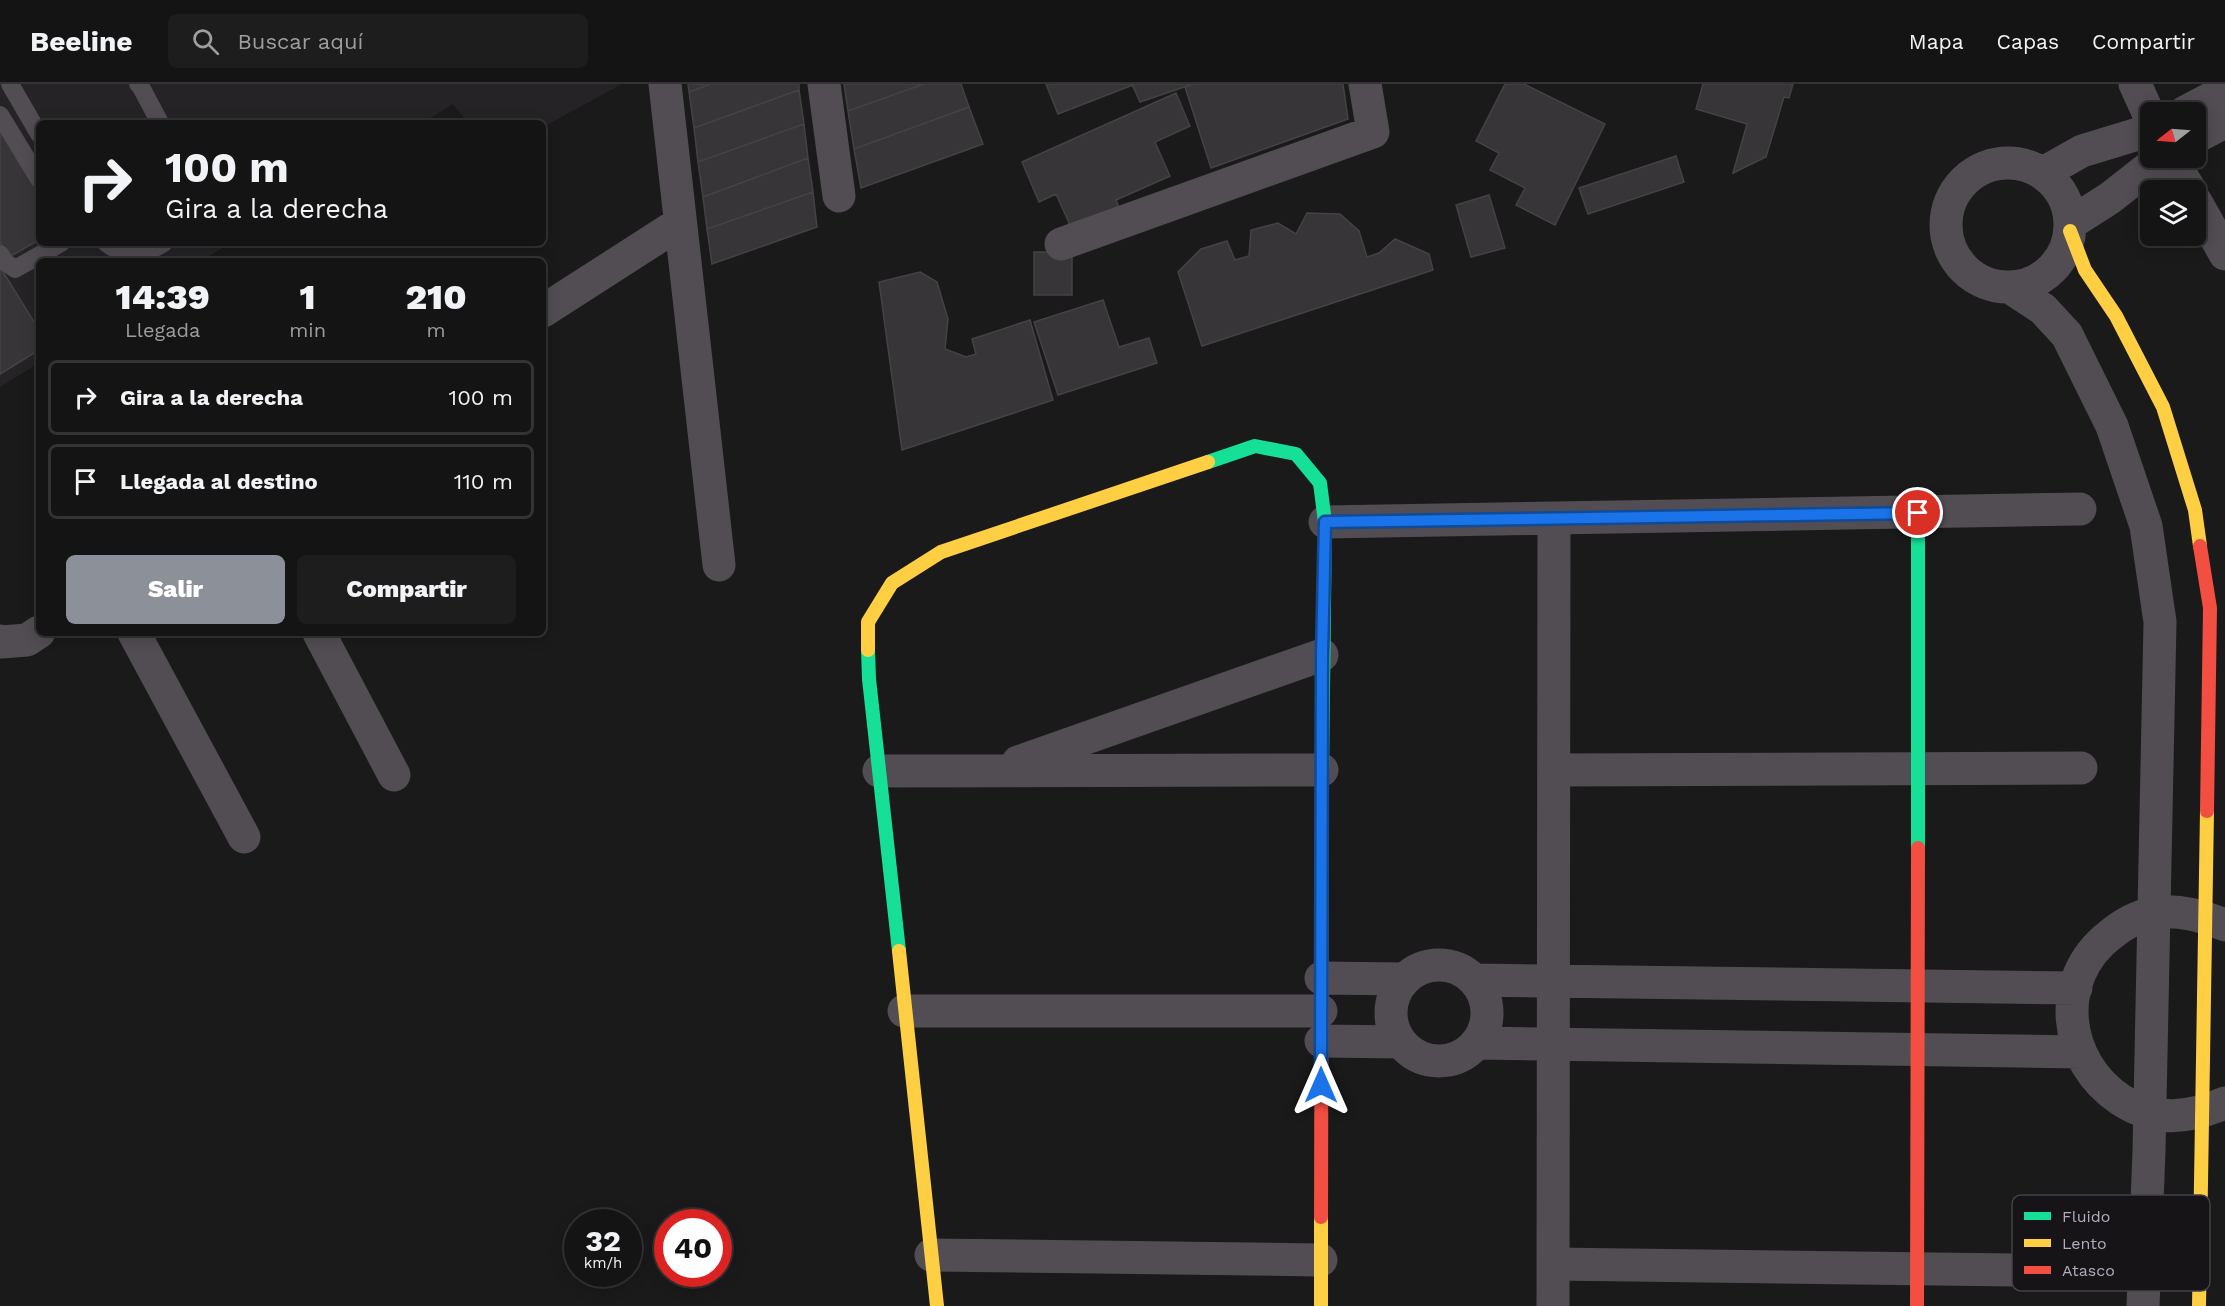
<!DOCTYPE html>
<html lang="es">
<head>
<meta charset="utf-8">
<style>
  :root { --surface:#141414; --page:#1d1d1d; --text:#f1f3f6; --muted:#9d9ea0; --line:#333334; --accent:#8c9099 }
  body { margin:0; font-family:"Work Sans",sans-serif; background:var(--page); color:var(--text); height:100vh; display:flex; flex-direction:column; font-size:22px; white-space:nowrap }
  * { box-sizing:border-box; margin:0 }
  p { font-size:20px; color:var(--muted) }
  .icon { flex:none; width:33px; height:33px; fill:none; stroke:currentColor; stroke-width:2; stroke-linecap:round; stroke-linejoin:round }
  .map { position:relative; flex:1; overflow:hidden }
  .details { position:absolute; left:36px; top:174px; width:510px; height:378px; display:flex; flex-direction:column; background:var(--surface); border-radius:9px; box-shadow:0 3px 15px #0003,0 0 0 2px var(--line) }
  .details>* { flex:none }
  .guide { position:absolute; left:36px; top:36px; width:510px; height:126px; border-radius:9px; box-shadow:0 3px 15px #0003,0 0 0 2px var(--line); background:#141414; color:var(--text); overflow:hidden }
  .needle { width:39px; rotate:253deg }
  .controls { position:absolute; left:2140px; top:18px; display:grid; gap:12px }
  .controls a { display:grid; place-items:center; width:66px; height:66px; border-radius:9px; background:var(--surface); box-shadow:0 3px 15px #0003,0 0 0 2px var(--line); font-size:30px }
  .speed { position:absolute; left:564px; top:1125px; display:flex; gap:12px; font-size:30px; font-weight:700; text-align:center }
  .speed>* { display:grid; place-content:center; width:78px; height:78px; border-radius:50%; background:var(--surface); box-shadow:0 3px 15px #0003,0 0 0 2px var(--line); line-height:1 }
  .speed small { font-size:15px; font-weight:400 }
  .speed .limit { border:9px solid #d22; background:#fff; color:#111 }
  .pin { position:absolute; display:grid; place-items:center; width:51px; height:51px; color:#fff; margin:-26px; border:3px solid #fff; border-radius:50%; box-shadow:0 2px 6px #0007 }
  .me { position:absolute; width:66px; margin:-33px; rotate:0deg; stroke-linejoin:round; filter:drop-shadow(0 0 4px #0008) }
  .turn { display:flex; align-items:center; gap:21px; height:126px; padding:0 30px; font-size:27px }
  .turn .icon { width:78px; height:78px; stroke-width:2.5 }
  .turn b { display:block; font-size:42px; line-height:51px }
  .eta { display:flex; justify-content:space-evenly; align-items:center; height:102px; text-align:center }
  .eta b { font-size:36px; font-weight:800; line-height:42px }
  .action { display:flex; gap:12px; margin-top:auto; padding:12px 30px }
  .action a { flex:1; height:69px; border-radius:9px; background:var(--accent); color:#fff; font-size:24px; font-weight:800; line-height:69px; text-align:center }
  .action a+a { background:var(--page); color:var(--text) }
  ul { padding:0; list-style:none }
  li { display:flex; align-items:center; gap:18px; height:75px; margin:0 12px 9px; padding:0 18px; border:3px solid var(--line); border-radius:9px }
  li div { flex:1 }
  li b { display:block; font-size:22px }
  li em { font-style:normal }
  header { display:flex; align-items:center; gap:36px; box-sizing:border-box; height:84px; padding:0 30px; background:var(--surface); border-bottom:2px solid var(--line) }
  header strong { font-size:28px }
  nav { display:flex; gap:33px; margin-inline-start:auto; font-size:21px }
  .search { width:420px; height:54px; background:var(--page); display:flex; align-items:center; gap:15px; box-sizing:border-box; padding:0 21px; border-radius:9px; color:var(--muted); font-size:22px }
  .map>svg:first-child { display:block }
  .built { fill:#252326 }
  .building { fill:#373538; stroke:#454246; stroke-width:1.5 }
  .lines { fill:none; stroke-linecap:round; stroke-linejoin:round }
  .lane { stroke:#514d53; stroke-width:18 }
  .street { stroke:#514d53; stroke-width:33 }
  .fast { stroke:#16e098; stroke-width:14 }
  .slow { stroke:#ffcf43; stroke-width:14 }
  .jam { stroke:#f24e42; stroke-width:14 }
  .route-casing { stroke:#114b97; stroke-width:15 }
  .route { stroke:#1a73e8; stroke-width:10 }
  .key { fill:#161416; stroke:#454148; stroke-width:1.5 }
  .key-label { font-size:16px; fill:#b3aabb }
</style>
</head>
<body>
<header>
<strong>Beeline</strong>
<div class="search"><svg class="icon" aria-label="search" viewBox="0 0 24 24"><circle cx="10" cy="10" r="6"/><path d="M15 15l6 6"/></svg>Buscar aquí</div>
<nav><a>Mapa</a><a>Capas</a><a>Compartir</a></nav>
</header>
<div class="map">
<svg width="2225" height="1222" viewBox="0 0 2225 1222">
  <rect width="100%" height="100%" fill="#1a1a1a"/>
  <path class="built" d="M0,0H622L543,43V39H468L453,20L422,39H39V159H230L202,177H39V279L0,303Z"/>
  <path class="building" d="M688,0H711L689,8Z
    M711,0H799V6L694,44L689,8Z
    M844,0H924L848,27Z
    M924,0H961L969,23L854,65L848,27Z
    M1046,0H1132L1133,1L1058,30Z
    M1132,0H1193L1140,18Z
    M1193,0H1343L1348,35L1211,84L1185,3Z
    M1505,0H1524L1605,40L1555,141L1516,121L1525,104L1490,86L1499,69L1476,57Z
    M1703,0H1793L1789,14L1784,13L1766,73L1733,89L1747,40L1696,25Z
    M799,6L804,40L698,78L694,44Z
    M1176,9L1190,42L1155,58L1170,92L1116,116L1122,131L1075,152L1056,110L1039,118L1022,78Z
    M969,23L983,60L861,104L854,65Z
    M804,40L808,74L703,113L698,78Z
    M0,46L39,110V156L9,173L0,158Z
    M1676,72L1684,98L1588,130L1579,104Z
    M808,74L813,108L707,145L703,113Z
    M813,108L817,143L712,180L707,145Z
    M1489,111L1505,164L1471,173L1456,121Z
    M1307,129L1340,130L1359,147L1367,173L1379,169L1395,155L1429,170L1433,186L1202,262L1178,188L1201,165L1227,157L1235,176L1249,172L1251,146L1278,139L1296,150Z
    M1034,168H1072V211H1034Z
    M0,183L39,246V266L0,290Z
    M920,188L937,198L948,235L945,265L966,273L976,270L972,255L1030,236L1053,316L902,366L879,198Z
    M1103,216L1119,263L1149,254L1157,279L1058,311L1034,238Z"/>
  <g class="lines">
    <path class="lane" d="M10,0L39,50
      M138,0L141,3L160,39
      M0,31L39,95
      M106,159C125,174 145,171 164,159
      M0,170L5,178L15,185L61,159"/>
    <path class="street" d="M665,0L719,481
      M824,0L839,112
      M2135,0L2151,35
      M2185,28L2225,7
      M2196,53L2225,38
      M2171,74L2190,106
      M1946 141a62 62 0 1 1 124 0a62 62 0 1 1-124 0Z
      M2043,89L2082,67L2151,46
      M2196,118L2225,170
      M2071,139L2110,114L2161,74
      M1061,160L1373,48L1365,0
      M2011,204L2043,225L2067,251L2112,342L2146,442L2160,538L2149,1067L2143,1222
      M543,227L680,139
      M1325,438L2080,425
      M134,549L244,753
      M319,549L394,691
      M0,557L2,558L27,556L39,548
      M1018,678L1322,571
      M1554,686L2081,684
      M879,687L1322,686
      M2225,841C2202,832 2179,825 2154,829C2138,832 2122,841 2110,851C2053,895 2063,978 2121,1016C2156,1039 2189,1034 2225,1019
      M1391 929a48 48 0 1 1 96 0a48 48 0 1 1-96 0Z
      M1321,894L1405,895
      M1474,896L2076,904
      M904,927H1321
      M1321,957L1401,958
      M1476,959L2080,968
      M931,1171L1321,1176
      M1553,1180L2082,1187
      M1553,1222L1554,435"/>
    <path class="fast" d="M1208,378L1255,362L1296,370L1320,399L1325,438L1322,693
      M868,566L869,595L899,867
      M1918,764V428"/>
    <path class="slow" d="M2070,147L2085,186L2116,232L2163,323L2195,426L2200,462
      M868,566V538L892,499L941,468L1208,378
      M899,867L937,1222
      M1321,1222V1133
      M2199,1222L2207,727"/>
    <path class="jam" d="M2200,462L2210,524L2207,727
      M1321,1133L1322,693
      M1917,1222L1918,764"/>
  </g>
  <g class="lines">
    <defs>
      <path id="route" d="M1321,1001L1322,572L1325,438L1918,429"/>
    </defs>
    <use href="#route" class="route-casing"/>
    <use href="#route" class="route"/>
  </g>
  <rect x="2012" y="1111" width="198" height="96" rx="9" class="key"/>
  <rect x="2024" y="1128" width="27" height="8" fill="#16e098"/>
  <rect x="2024" y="1155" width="27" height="8" fill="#ffcf43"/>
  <rect x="2024" y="1182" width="27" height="8" fill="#f24e42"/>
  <g class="key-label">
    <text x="2062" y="1138">Fluido</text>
    <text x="2062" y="1165">Lento</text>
    <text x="2062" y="1192">Atasco</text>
  </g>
</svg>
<div class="controls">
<a><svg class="needle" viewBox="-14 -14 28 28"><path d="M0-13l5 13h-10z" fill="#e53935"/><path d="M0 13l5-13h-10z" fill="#9d9ea0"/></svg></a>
<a><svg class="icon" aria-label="layers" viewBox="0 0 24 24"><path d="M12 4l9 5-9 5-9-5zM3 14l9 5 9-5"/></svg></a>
</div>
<div class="speed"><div>32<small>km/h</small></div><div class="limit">40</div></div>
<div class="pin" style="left:1918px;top:429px;background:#d93025"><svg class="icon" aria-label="arrive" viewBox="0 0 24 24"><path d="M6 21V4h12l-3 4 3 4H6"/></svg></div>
<svg class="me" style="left:1321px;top:1001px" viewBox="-20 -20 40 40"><path d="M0-17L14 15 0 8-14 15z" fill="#1a73e8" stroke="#fff" stroke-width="4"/></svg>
<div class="guide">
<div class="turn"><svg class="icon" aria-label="right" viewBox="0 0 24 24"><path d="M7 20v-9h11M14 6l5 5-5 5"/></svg><div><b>100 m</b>Gira a la derecha</div></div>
</div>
<section class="details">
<div class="eta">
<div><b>14:39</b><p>Llegada</p></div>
<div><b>1</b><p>min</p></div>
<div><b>210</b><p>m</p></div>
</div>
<ul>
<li><svg class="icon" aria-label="right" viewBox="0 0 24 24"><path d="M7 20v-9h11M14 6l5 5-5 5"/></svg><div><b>Gira a la derecha</b></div><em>100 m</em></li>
<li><svg class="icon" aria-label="arrive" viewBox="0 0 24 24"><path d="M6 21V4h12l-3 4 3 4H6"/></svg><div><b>Llegada al destino</b></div><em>110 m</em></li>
</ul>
<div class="action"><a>Salir</a><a>Compartir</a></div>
</section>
</div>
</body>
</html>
